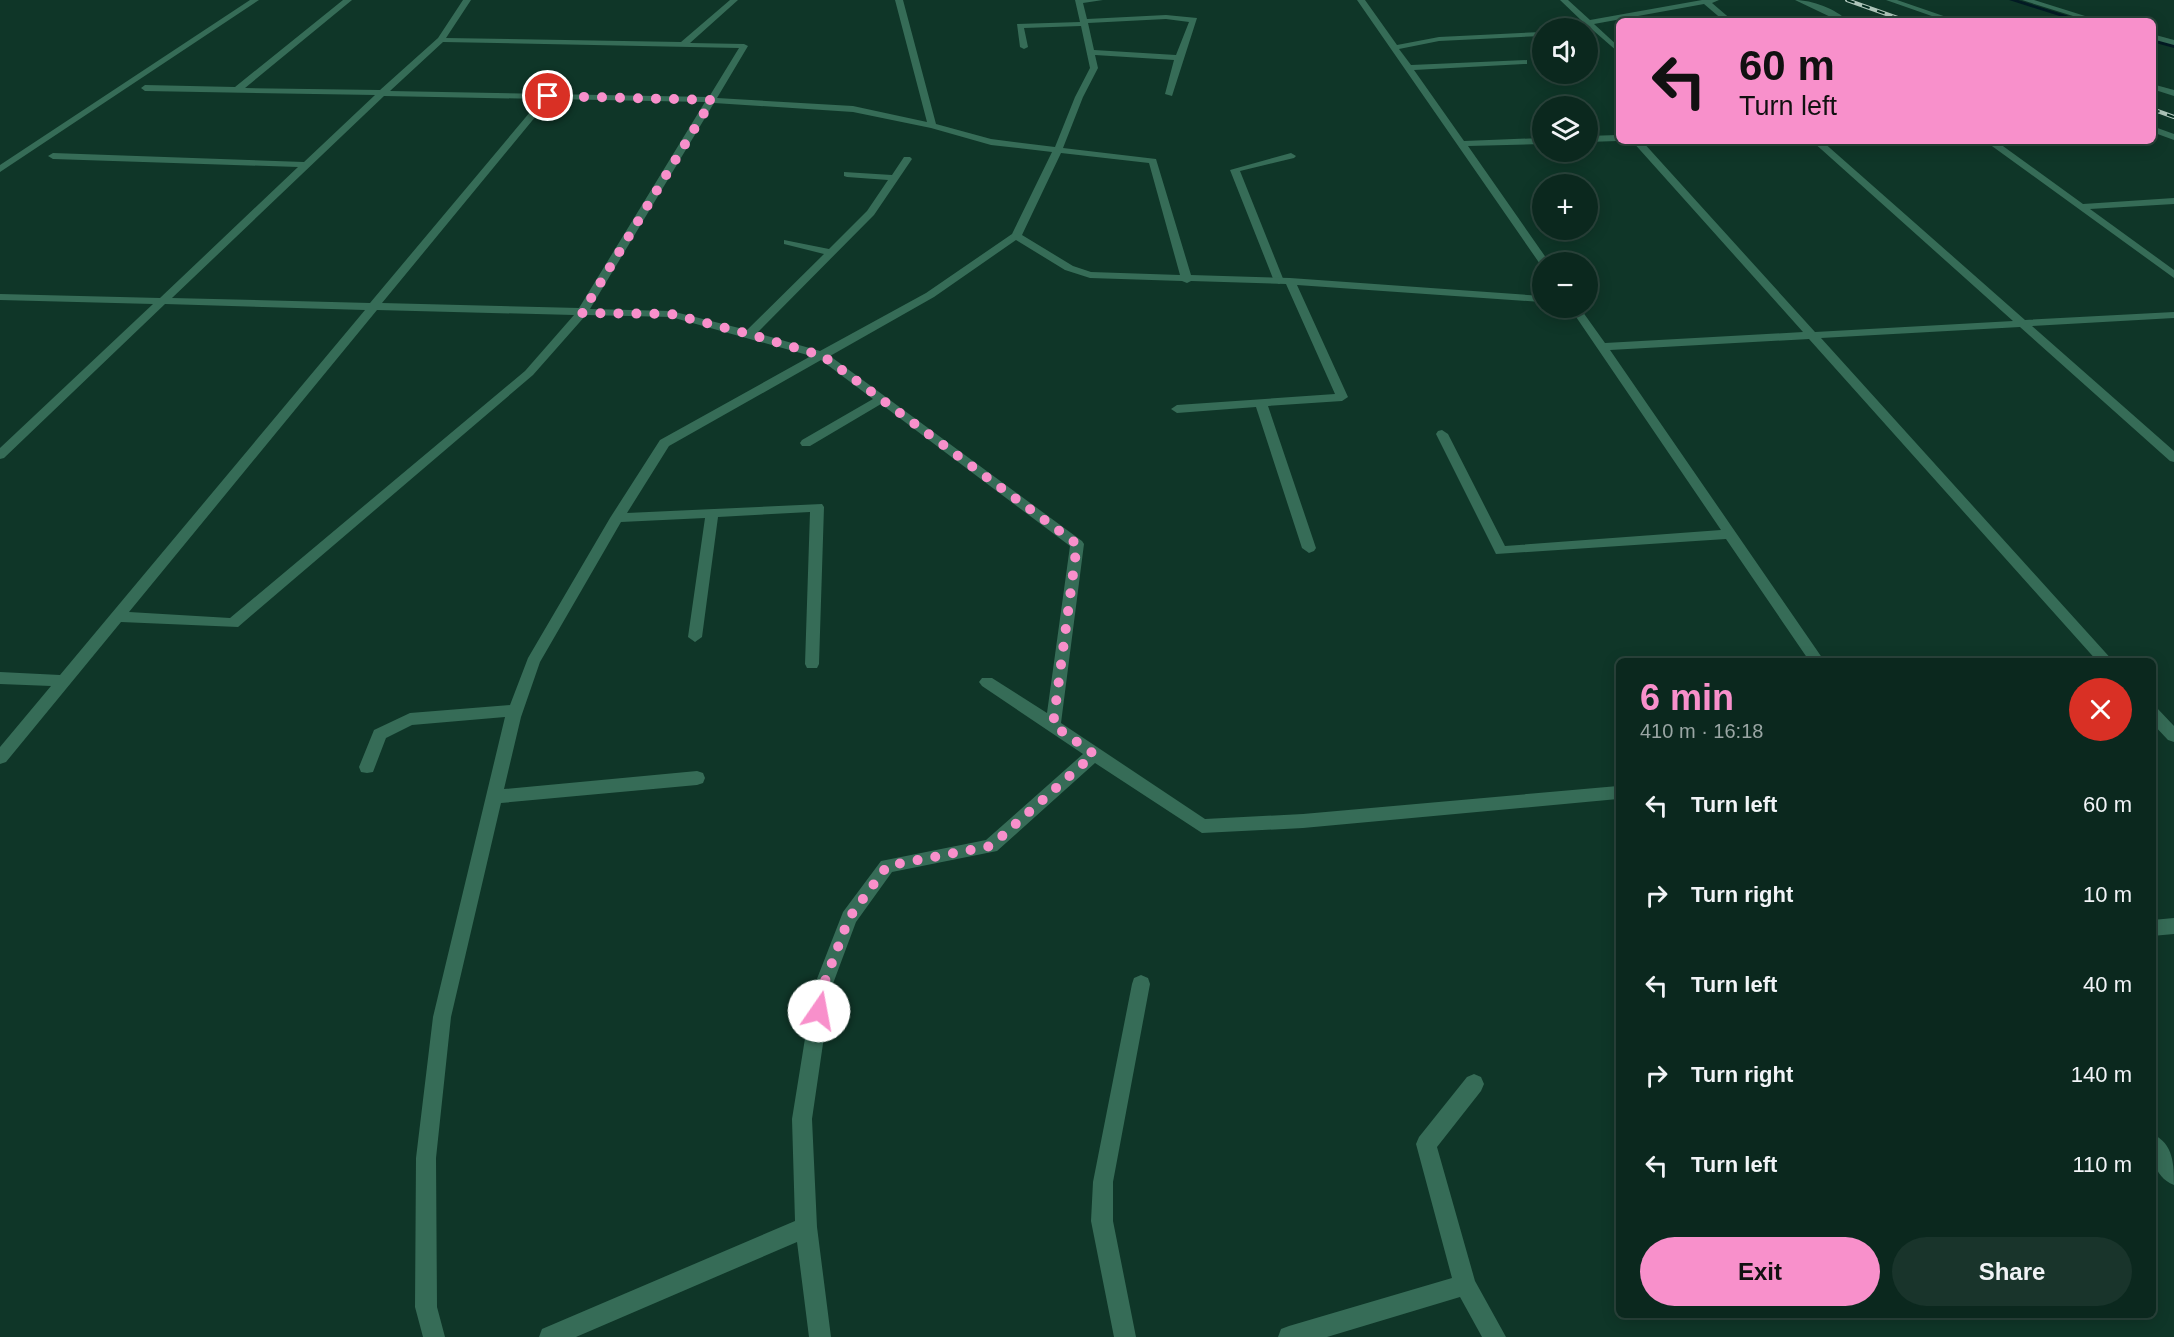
<!DOCTYPE html>
<html lang="en">
<head>
<meta charset="utf-8">
<style>
  :root { --surface:#0b281e; --page:#19342b; --text:#f1f3f6; --muted:#9aa6a4; --line:#2b443c; --accent:#f890cb }
  body { margin:0; font-family:Arial,sans-serif; background:var(--page); color:var(--text); height:100vh; display:flex; flex-direction:column; font-size:22px; white-space:nowrap }
  * { box-sizing:border-box; margin:0 }
  p { font-size:20px; color:var(--muted) }
  .icon { flex:none; width:33px; height:33px; fill:none; stroke:currentColor; stroke-width:2; stroke-linecap:round; stroke-linejoin:round }
  .map { position:relative; flex:1; overflow:hidden }
  .sheet { position:absolute; left:1616px; top:658px; width:540px; height:660px; display:flex; flex-direction:column; background:var(--surface); border-radius:9px; box-shadow:0 3px 15px #0003,0 0 0 2px var(--line) }
  .sheet>* { flex:none }
  .hud { position:absolute; left:1616px; top:18px; width:540px; height:126px; border-radius:9px; box-shadow:0 3px 15px #0003,0 0 0 2px var(--line); background:#f890cb; color:#111; overflow:hidden }
  .controls { position:absolute; left:1532px; top:18px; display:grid; gap:12px }
  .controls a { display:grid; place-items:center; width:66px; height:66px; border-radius:50%; background:var(--surface); box-shadow:0 3px 15px #0003,0 0 0 2px var(--line); font-size:30px }
  .pin { position:absolute; display:grid; place-items:center; width:51px; height:51px; color:#fff; margin:-26px; border:3px solid #fff; border-radius:50%; box-shadow:0 2px 6px #0007 }
  .me { position:absolute; width:66px; margin:-33px; rotate:12deg; stroke-linejoin:round; filter:drop-shadow(0 0 4px #0008) }
  .turn { display:flex; align-items:center; gap:21px; height:126px; padding:0 24px; font-size:27px }
  .turn .icon { width:78px; height:78px; stroke-width:2.5 }
  .turn b { display:block; font-size:42px; line-height:51px }
  .round { display:grid; place-items:center; flex:none; width:63px; height:63px; border-radius:32px; background:var(--page) }
  .head { display:flex; align-items:center; justify-content:space-between; height:102px; padding:0 24px }
  h1 { font-size:36px; font-weight:700; line-height:45px; color:var(--accent) }
  .cta { display:flex; gap:12px; margin-top:auto; padding:12px 24px }
  .cta a { flex:1; height:69px; border-radius:36px; background:var(--accent); color:#111; font-size:24px; font-weight:700; line-height:69px; text-align:center }
  .cta a+a { background:var(--page); color:var(--text) }
  ul { padding:0; list-style:none }
  li { display:flex; align-items:center; gap:18px; height:90px; padding:0 24px }
  li div { flex:1 }
  li b { display:block; font-size:22px }
  li em { font-style:normal }
  .map>svg:first-child { display:block }
  .lines { fill:none; stroke-linecap:round; stroke-linejoin:round }
  .stream { fill:#021a23; fill-rule:evenodd }
  .lane { fill:#366c57; fill-rule:evenodd }
  .street { fill:#366c57; fill-rule:evenodd }
  .rail-casing { stroke:#afc6bb; stroke-width:4 }
  .rail { stroke:#032b1e; stroke-width:2; stroke-dasharray:8; stroke-linecap:butt }
  .route { stroke:#f890cb; stroke-width:10; stroke-dasharray:0 18 }
</style>
</head>
<body>
<div class="map">
<svg width="2174" height="1337" viewBox="0 0 2174 1337">
  <rect width="100%" height="100%" fill="#0f3628"/>
  <g class="lines">
    <path class="stream" d="M2009,0H2018L2085,21H2075Z
      M2152,38L2174,44V48L2152,42Z"/>
    <path class="lane" d="M1291,153L1296,156L1294,158L1240,171L1284,281L1279,284L1274,281L1230,170Z"/>
    <path class="street" d="M250,0H259L0,172V165Z
      M343,0H352L245,88L380,90L438,38L463,0H471L446,38L681,42L730,0H738L690,43L744,44L748,46L717,98L853,106L927,122L895,0H903L936,124L991,139L1055,147L1075,97L1090,68L1081,26L1024,28L1028,47L1024,49L1020,47L1017,24L1080,22L1075,0H1103L1083,3L1087,19L1166,15L1197,18L1172,96L1165,94L1174,60L1095,55L1098,68L1083,97L1063,148L1156,159L1191,275L1290,278L1542,296V302L1297,285L1348,397L1342,401L1268,406L1316,548L1314,551L1309,553L1302,548L1256,407L1177,413L1171,409L1177,405L1335,394L1286,284L1191,281L1187,283L1182,281L1090,278L1065,270L1016,240L934,297L830,356L1082,541L1084,544L1061,723L1205,819L1303,814L1618,786V799L1303,828L1202,833L1095,763L997,851L892,872L856,922L831,989L812,1119L817,1227L831,1337H809L797,1242L576,1337H539L542,1329L795,1221L792,1119L813,989L843,912L881,861L986,840L1083,754L982,686L979,682L982,678H992L1047,713L1070,546L881,404L810,446H802L800,443L802,440L873,399L821,360L669,446L627,513L822,504L824,507L819,664L817,668H807L805,664L810,512L718,517L702,637L695,642L688,637L705,518L621,522L540,662L521,717L504,789L697,771L703,773L705,778L703,783L697,785L501,803L451,1017L436,1158L437,1307L445,1337H423L415,1307L416,1158L433,1017L505,717L412,725L386,738L373,772L367,773L361,772L359,767L374,730L410,713L510,705L528,658L610,518L660,440L811,356L671,317L586,315L533,375L238,627L121,622L6,762L0,764V747L51,686L0,684V672L60,675L365,310L165,304L4,458L0,459V448L153,304L0,300V294L160,298L298,167L53,159L48,156L53,153L304,162L375,95L145,91L141,88L145,85L235,87ZM1166,19L1189,22L1176,55L1094,50L1088,23ZM443,42L739,48L709,97L390,91ZM384,96L541,99L370,303L172,298ZM550,99L705,102L579,308L382,303ZM714,103L853,112L931,128L991,145L1052,152L1012,234L926,293L820,351L757,333L874,215L912,159L910,157H904L892,175L844,172V176L847,177L888,180L867,211L829,249L784,240V244L824,254L747,330L671,311L590,309ZM1061,153L1149,163L1180,275L1091,272L1073,266L1022,235ZM377,310L574,315L525,371L230,618L129,612Z
      M1357,0H1365L1397,45L1439,37L1542,32V36L1439,41L1399,49L1411,65L1527,60V64H1524L1414,70L1464,141L1542,138V144L1468,146L1549,262L1540,264Z
      M1560,0H1568L1590,20L1702,0H1719L1712,3L1733,21H1724L1704,4L1594,24L1618,46V52L1587,25L1567,28L1583,22Z
      M1795,0C1812,0 1836,9 1848,21H1839Z
      M1886,0H1897L1958,21H1946Z
      M2022,0H2034L2101,21H2089Z
      M2152,34L2174,40V45L2152,39Z
      M2152,84L2174,90V96L2152,89Z
      M2152,126L2174,134V140L2152,132Z
      M1618,135V141L1587,142V136Z
      M1632,141H1642L1815,332L2013,321L1812,141H1822L2025,320L2174,312V318L2032,326L2174,451V462L2170,461L2020,327L1821,338L2114,662H2098L1809,339L1610,350L1825,662H1810L1726,539L1496,554L1436,434L1438,431L1442,430L1448,434L1505,546L1721,530L1570,308H1580L1605,343L1803,332Z
      M1985,141H1996L2083,204L2174,198V204L2090,209L2174,270V278Z
      M2152,706L2157,708L2174,726V742L2168,740L2152,723Z
      M2174,918V934L2152,936V920Z
      M1141,975L1148,978L1150,984L1113,1182V1221L1136,1337H1114L1091,1221L1093,1182L1132,984L1134,978Z
      M1474,1074L1481,1077L1484,1084L1481,1091L1437,1147L1475,1281L1506,1337H1482L1460,1297L1327,1337H1278L1281,1329L1289,1326L1452,1278L1416,1144L1419,1137L1467,1077Z
      M2152,1134C2174,1143 2174,1166 2174,1185C2152,1176 2152,1154 2152,1134Z"/>
    <defs>
      <path id="rail" d="M1847,0L1906,21
        M2152,109L2174,117"/>
    </defs>
    <use href="#rail" class="rail-casing"/>
    <use href="#rail" class="rail"/>
  </g>
  <g class="lines">
    <path class="route" d="M548,96L712,100L582,313L671,314L749,334L823,356L1077,544L1053,725L1094,754L991,846L887,866L849,918L822,989L819,1011"/>
  </g>
</svg>
<div class="controls">
<a><svg class="icon" aria-label="sound" viewBox="0 0 24 24"><path d="M4 9h4l5-4v14l-5-4H4zM17 9q2 3 0 6"/></svg></a>
<a><svg class="icon" aria-label="layers" viewBox="0 0 24 24"><path d="M12 4l9 5-9 5-9-5zM3 14l9 5 9-5"/></svg></a>
<a>+</a>
<a>−</a>
</div>
<div class="pin" style="left:548px;top:96px;background:#d93025"><svg class="icon" aria-label="arrive" viewBox="0 0 24 24"><path d="M6 21V4h12l-3 4 3 4H6"/></svg></div>
<svg class="me" style="left:819px;top:1011px" viewBox="-20 -20 40 40"><circle r="19" fill="#fff"/><path d="M0-13L10 11 0 6-10 11z" fill="#f890cb"/></svg>
<div class="hud">
<div class="turn"><svg class="icon" aria-label="left" viewBox="0 0 24 24"><path d="M17 20v-9H6M10 6l-5 5 5 5"/></svg><div><b>60 m</b>Turn left</div></div>
</div>
<section class="sheet">
<div class="head"><div><h1>6 min</h1><p>410 m · 16:18</p></div><a class="round" style="background:#d93025;color:#fff"><svg class="icon" aria-label="close" viewBox="0 0 24 24"><path d="M6 6l12 12M18 6L6 18"/></svg></a></div>
<ul>
<li><svg class="icon" aria-label="left" viewBox="0 0 24 24"><path d="M17 20v-9H6M10 6l-5 5 5 5"/></svg><div><b>Turn left</b></div><em>60 m</em></li>
<li><svg class="icon" aria-label="right" viewBox="0 0 24 24"><path d="M7 20v-9h11M14 6l5 5-5 5"/></svg><div><b>Turn right</b></div><em>10 m</em></li>
<li><svg class="icon" aria-label="left" viewBox="0 0 24 24"><path d="M17 20v-9H6M10 6l-5 5 5 5"/></svg><div><b>Turn left</b></div><em>40 m</em></li>
<li><svg class="icon" aria-label="right" viewBox="0 0 24 24"><path d="M7 20v-9h11M14 6l5 5-5 5"/></svg><div><b>Turn right</b></div><em>140 m</em></li>
<li><svg class="icon" aria-label="left" viewBox="0 0 24 24"><path d="M17 20v-9H6M10 6l-5 5 5 5"/></svg><div><b>Turn left</b></div><em>110 m</em></li>
</ul>
<div class="cta"><a>Exit</a><a>Share</a></div>
</section>
</div>
</body>
</html>
